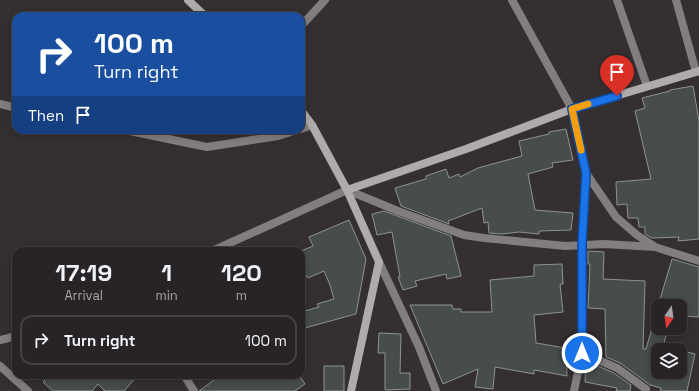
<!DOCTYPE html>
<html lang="en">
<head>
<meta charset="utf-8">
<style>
  :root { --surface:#282326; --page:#342f32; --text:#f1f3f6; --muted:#a5a4a7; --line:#444043 }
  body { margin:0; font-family:"Space Grotesk",sans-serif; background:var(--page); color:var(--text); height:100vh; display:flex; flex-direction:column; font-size:15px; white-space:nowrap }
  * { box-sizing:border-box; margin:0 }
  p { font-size:13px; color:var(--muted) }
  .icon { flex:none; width:22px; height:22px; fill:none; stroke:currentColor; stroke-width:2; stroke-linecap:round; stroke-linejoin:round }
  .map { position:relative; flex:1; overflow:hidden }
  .sheet { position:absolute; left:12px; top:247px; width:293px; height:132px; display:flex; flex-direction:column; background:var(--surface); border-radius:12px; box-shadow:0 2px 10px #0003,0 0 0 1px var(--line) }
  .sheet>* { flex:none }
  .top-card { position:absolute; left:12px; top:12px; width:293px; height:122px; border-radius:12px; box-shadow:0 2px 10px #0003,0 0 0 1px var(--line); background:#1a4fa0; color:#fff; overflow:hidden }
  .needle { width:26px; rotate:193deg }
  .controls { position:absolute; left:651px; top:299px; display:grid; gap:8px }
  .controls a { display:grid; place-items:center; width:36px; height:36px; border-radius:8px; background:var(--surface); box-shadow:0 2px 10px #0003,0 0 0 1px var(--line); font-size:20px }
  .pin { position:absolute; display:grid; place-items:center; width:34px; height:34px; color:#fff; margin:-41px -17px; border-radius:50% 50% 50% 0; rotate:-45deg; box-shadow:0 0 4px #0007 }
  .pin .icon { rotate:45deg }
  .me { position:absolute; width:44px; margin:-22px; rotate:0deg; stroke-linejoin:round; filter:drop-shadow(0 0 3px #0008) }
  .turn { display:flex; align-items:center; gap:14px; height:84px; padding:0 16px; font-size:18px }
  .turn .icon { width:52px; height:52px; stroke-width:2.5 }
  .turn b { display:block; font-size:28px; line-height:34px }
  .then { display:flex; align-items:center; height:38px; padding:0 16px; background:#0003; gap:8px; font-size:15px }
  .eta { display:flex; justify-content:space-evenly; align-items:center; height:68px; text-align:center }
  .eta b { font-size:24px; font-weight:700; line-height:28px }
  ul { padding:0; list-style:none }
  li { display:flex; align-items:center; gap:12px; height:50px; margin:0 8px 6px; padding:0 8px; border:2px solid var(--line); border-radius:12px }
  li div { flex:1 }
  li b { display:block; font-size:15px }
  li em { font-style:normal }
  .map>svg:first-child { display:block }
  .building { fill:#464d4b; stroke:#8c9492 }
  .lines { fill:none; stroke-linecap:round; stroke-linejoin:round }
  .lane { stroke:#827e80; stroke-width:8 }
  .street { stroke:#827e80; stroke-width:8 }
  .secondary { stroke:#afaaac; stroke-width:8 }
  .route-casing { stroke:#114b97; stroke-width:10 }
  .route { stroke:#1a73e8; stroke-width:7 }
  .slow { stroke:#f59e0b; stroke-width:7 }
</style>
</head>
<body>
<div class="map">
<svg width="699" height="391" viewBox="0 0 699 391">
  <rect width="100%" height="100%" fill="#352f32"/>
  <path class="building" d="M693,86L699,121V239L678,241L679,237L652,238L645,234V227H639L638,218H628L627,204L617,205L616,182L651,179L635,111L645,108L642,98L670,91V90Z
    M566,129L573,160L552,163L553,167L528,174L535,210L573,213L571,230L539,231V234L519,232L502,234L489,233L488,222L484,223L482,208L448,221L449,224L401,206L395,188L426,179V176L446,169L449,178L459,174L460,177L478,168L522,156L519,141L549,134V132Z
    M384,211L451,236L461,276L447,279L446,274L415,281L417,286L403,290L398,277H400L392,232L377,235L372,214Z
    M349,220L366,259L356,314L301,329V312L319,307L317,304L334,299L330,285L324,271L308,278L307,276L301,278V251L313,246L309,237Z
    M588,251L604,252L603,279L645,281L643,349H646L658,308V328H668L663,347L678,350H658V372H680V350L695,354L687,391H660L661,388L650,385L620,363L606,357L605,309L588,308L590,264H588Z
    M672,259L699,267V317L680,316V306H658Z
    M562,264L563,284H560L563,312L534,315L536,343L566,348L567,376L534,370V374L495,367L493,389L475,387L478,369L443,384L410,305H452L453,309H461V312H492L490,280L534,276V265Z
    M379,333L401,334L400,373H410V389L385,390V353H378Z
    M586,361L614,373L631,385L630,391H616L617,388L585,382Z
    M324,366H344V391H324Z
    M50,375H138L124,391H105L98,384L92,391H53L43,382Z
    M221,375H299L305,384L295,391H199Z"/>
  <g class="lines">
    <path class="lane" d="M617,0L647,86
      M676,0L696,72
      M582,353L617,368L646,389"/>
    <path class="street" d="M512,0L572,109L586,173L582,244V353L574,391
      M301,26L325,0
      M0,104L16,108
      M301,129L312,125
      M125,130L207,147L278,136L297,130
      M586,173L616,217L637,235L654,246
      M212,251L347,190L398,211L464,235L484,238L565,246L604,244L655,247L699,261
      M379,262L419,347L436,391
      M0,340L16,336
      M0,366L28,391
      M184,375L194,391"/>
    <path class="secondary" d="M188,0L205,16
      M301,110L312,125L347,190
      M351,391L379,262L347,190L466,149L572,109L699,71"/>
  </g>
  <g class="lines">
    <defs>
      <path id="route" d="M582,353V244L586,173L572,109L617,96"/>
    </defs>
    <use href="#route" class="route-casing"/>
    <use href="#route" class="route"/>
    <path class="slow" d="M581,150L572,109L588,104"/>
  </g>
</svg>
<div class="controls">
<a><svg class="needle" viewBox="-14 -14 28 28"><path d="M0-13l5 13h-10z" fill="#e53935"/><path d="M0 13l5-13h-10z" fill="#a5a4a7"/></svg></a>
<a><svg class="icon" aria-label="layers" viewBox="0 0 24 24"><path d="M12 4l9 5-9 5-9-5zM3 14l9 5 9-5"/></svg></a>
</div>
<div class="pin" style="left:617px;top:96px;background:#d93025"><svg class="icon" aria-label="arrive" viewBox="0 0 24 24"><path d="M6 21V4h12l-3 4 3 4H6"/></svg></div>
<svg class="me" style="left:582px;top:353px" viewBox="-20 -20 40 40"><circle r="17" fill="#1a73e8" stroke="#fff" stroke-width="3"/><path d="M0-11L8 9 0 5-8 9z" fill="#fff"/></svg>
<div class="top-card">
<div class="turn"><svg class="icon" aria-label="right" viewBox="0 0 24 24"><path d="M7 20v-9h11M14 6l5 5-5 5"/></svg><div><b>100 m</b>Turn right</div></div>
<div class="then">Then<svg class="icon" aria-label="arrive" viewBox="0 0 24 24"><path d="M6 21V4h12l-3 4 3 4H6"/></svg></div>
</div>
<section class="sheet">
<div class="eta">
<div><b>17:19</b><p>Arrival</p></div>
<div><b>1</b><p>min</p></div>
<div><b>120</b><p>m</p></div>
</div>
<ul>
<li><svg class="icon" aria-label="right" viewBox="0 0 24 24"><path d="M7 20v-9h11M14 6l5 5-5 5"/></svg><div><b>Turn right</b></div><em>100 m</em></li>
</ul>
</section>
</div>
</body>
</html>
